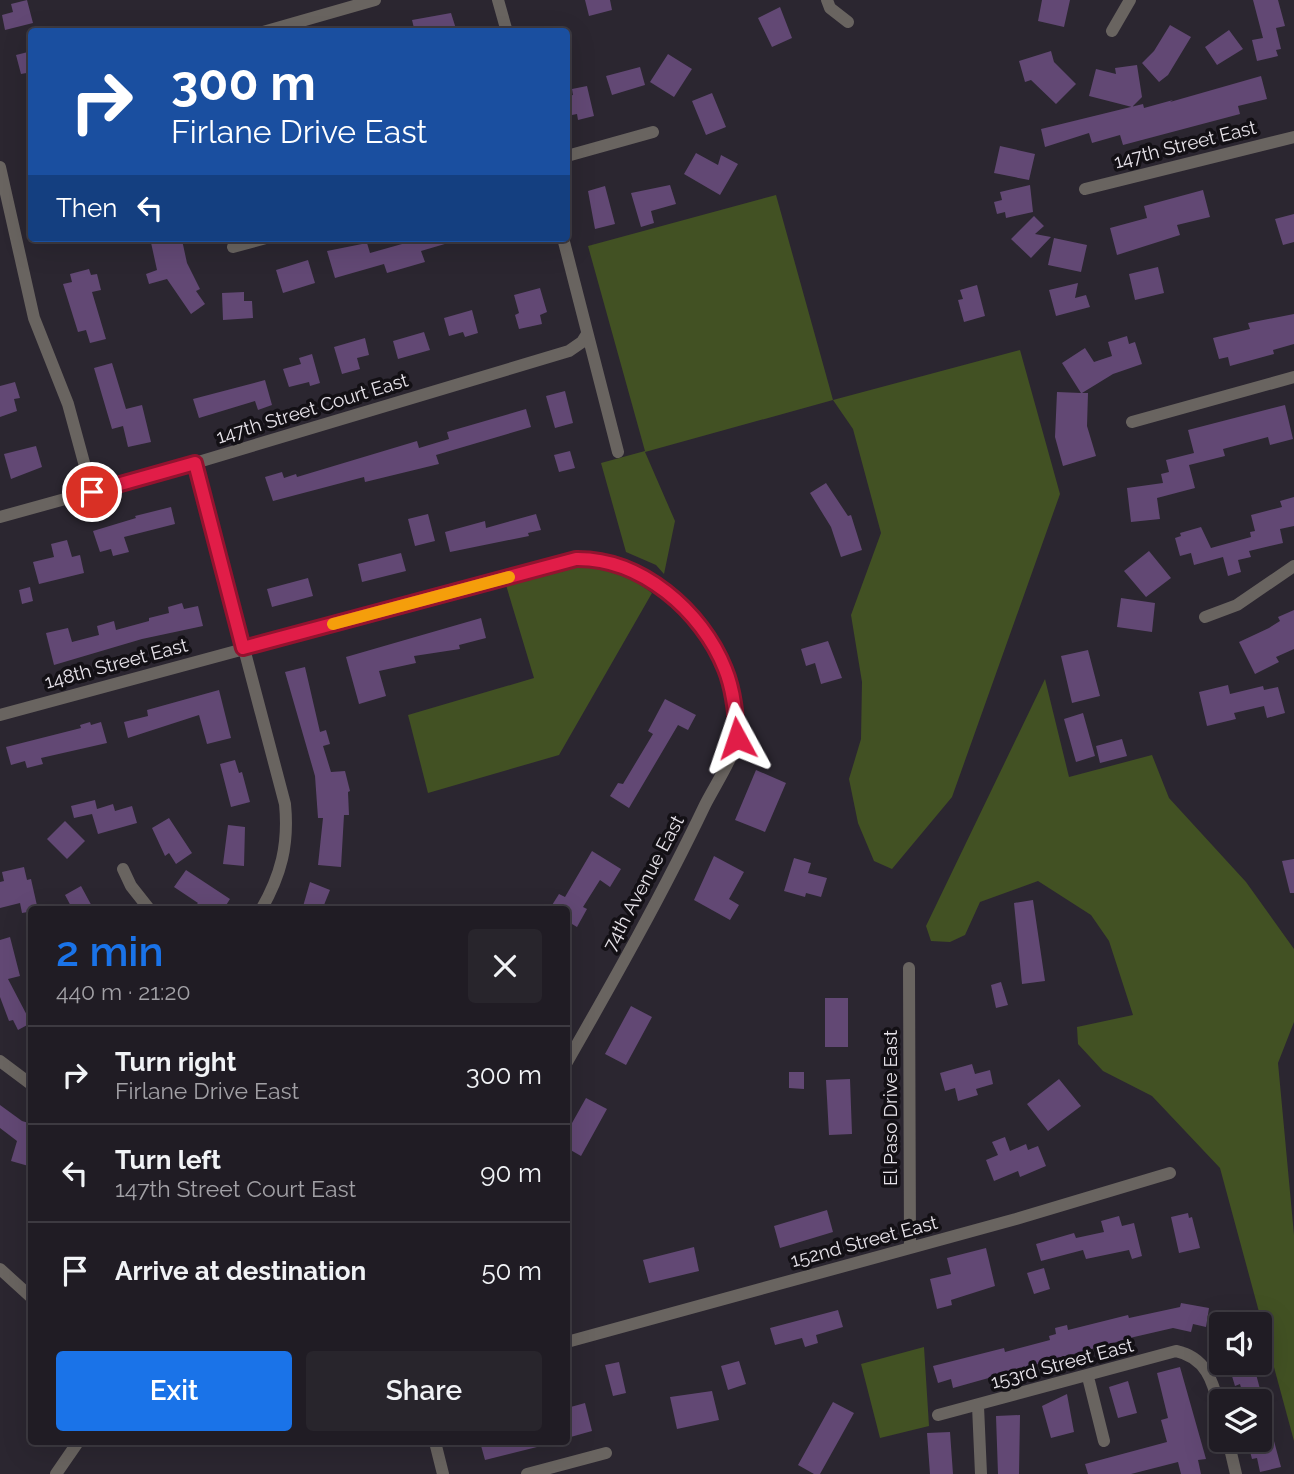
<!DOCTYPE html>
<html lang="en">
<head>
<meta charset="utf-8">
<style>
  :root { --surface:#201c24; --page:#28252c; --text:#f1f3f6; --muted:#a2a1a6; --line:#3d3a41; --accent:#1a73e8 }
  body { margin:0; font-family:Raleway,sans-serif; background:var(--page); color:var(--text); height:100vh; display:flex; flex-direction:column; font-size:26px; white-space:nowrap }
  * { box-sizing:border-box; margin:0 }
  p { font-size:23px; color:var(--muted) }
  .icon { flex:none; width:38px; height:38px; fill:none; stroke:currentColor; stroke-width:2; stroke-linecap:round; stroke-linejoin:round }
  .map { position:relative; flex:1; overflow:hidden }
  .details { position:absolute; left:28px; top:906px; width:542px; height:539px; display:flex; flex-direction:column; background:var(--surface); border-radius:7px; box-shadow:0 7px 28px #0002,0 0 0 2px var(--line) }
  .details>* { flex:none }
  .guide { position:absolute; left:28px; top:28px; width:542px; height:214px; border-radius:7px; box-shadow:0 7px 28px #0002,0 0 0 2px var(--line); background:#1a4fa0; color:#fff; overflow:hidden }
  .buttons { position:absolute; left:1209px; top:1312px; display:grid; gap:14px }
  .buttons a { display:grid; place-items:center; width:63px; height:63px; border-radius:7px; background:var(--surface); box-shadow:0 7px 28px #0002,0 0 0 2px var(--line); font-size:35px }
  .pin { position:absolute; display:grid; place-items:center; width:60px; height:60px; color:#fff; margin:-30px; border:4px solid #fff; border-radius:50%; box-shadow:0 2px 7px #0007 }
  .me { position:absolute; width:77px; margin:-38px; rotate:355deg; stroke-linejoin:round; filter:drop-shadow(0 0 5px #0008) }
  .turn { display:flex; align-items:center; gap:24px; height:147px; padding:0 28px; font-size:32px }
  .turn .icon { width:91px; height:91px; stroke-width:2.5 }
  .turn b { display:block; font-size:49px; line-height:60px }
  .then { display:flex; align-items:center; height:66px; padding:0 28px; background:#0003; gap:14px; font-size:26px }
  .round { display:grid; place-items:center; flex:none; width:74px; height:74px; border-radius:7px; background:var(--page) }
  .summary { display:flex; align-items:center; justify-content:space-between; height:119px; padding:0 28px }
  h1 { font-size:42px; font-weight:600; line-height:52px; color:var(--accent) }
  .action { display:flex; gap:14px; margin-top:auto; padding:14px 28px }
  .action a { flex:1; height:80px; border-radius:7px; background:var(--accent); color:#fff; font-size:28px; font-weight:600; line-height:80px; text-align:center }
  .action a+a { background:var(--page); color:var(--text) }
  ul { padding:0; list-style:none }
  li { display:flex; align-items:center; gap:21px; height:98px; padding:0 28px; border-top:2px solid var(--line) }
  li div { flex:1 }
  li b { display:block; font-size:26px }
  li em { font-style:normal }
  .map>svg:first-child { display:block }
  .green { fill:#425123 }
  .building { fill:#624874 }
  .lines { fill:none; stroke-linecap:round; stroke-linejoin:round }
  .minor { stroke:#696460; stroke-width:12 }
  .route-casing { stroke:#92132f; stroke-width:18 }
  .route { stroke:#e11d48; stroke-width:12 }
  .slow { stroke:#f59e0b; stroke-width:12 }
  .labels { text-anchor:middle; stroke-width:7; stroke-linejoin:round; paint-order:stroke }
  .street-label { font-size:19px; fill:#e7e3ea; stroke:#131015 }
</style>
</head>
<body>
<div class="map">
<svg width="1294" height="1474" viewBox="0 0 1294 1474">
  <rect width="100%" height="100%" fill="#2b2630"/>
  <path class="green" d="M776,195L833,400L1020,350L1060,494L952,797L892,869L874,861L858,823L849,779L861,739L862,682L851,615L881,533L853,429L833,400L645,452L675,521L664,574L656,565L626,552L601,463L645,451L588,246Z
    M576,566C607,566 628,574 652,593L559,755L428,793L408,715L534,678L506,585Z
    M1045,679L1069,777L1152,755L1169,798L1246,882L1294,949V1022L1278,1063L1294,1235V1441L1220,1168L1152,1096L1103,1071L1078,1044L1077,1027L1133,1015L1109,941L1091,915L1038,881L980,902L965,935L950,942L931,941L926,926Z
    M924,1347L929,1426L880,1438L861,1364Z"/>
  <path class="building" d="M27,0L33,23L5,30L2,15L13,12L11,4Z
    M585,0H610L612,10L589,16Z
    M1042,0H1070L1064,27L1038,21Z
    M1253,0H1278L1285,26L1276,28L1281,49L1276,50L1278,56L1257,61L1252,40L1263,38Z
    M780,7L792,38L772,47L758,18Z
    M451,13L457,32H415L412,20Z
    M1170,25L1191,37L1168,75L1159,82L1142,63L1154,51Z
    M1229,30L1243,49L1217,65L1205,47Z
    M32,51V72L21,74L16,55Z
    M1051,51L1054,62L1076,84L1056,104L1031,80L1025,82L1019,61Z
    M668,54L692,69L674,97L650,82Z
    M1137,65L1142,97L1132,107L1089,96L1096,69L1116,74L1115,68Z
    M640,67L645,85L612,95L606,76Z
    M1261,76L1267,99L1238,106L1240,114L1123,145L1120,135L1092,143L1089,133L1045,147L1041,129L1143,104L1144,108L1173,100L1170,102Z
    M587,86L594,116L578,120L577,114L567,116V96L573,95L572,89Z
    M712,93L726,127L706,135L692,101Z
    M1000,146L1035,154L1029,180L994,173Z
    M696,153L718,165L721,155L738,164L720,195L684,174Z
    M670,185L676,204L651,211L654,223L641,227L631,193Z
    M1030,185L1033,212L1006,218L1005,212L997,214L994,202L1002,200L1000,192Z
    M605,186L615,224L595,229L588,191Z
    M1203,190L1210,217L1177,225L1180,235L1117,255L1110,228L1147,218L1144,206Z
    M1294,214V242L1283,245L1275,219Z
    M1034,216L1044,226L1035,234L1051,237L1031,258L1011,239Z
    M150,238L182,240L187,263L200,289L196,291L205,304L191,314L167,279L149,284L146,274L157,270Z
    M400,238H454L455,241L421,251L425,262L387,273L384,264L335,278L327,251L367,243L370,253L402,244Z
    M1054,238L1087,245L1081,272L1048,265Z
    M308,260L315,283L283,293L276,270Z
    M1158,267L1164,293L1135,300L1129,274Z
    M89,269L91,275L97,274L101,290L92,292L106,339L90,343L86,330L78,332L63,284L72,282L70,274Z
    M1078,283L1075,298L1086,295L1090,307L1056,316L1049,290Z
    M977,285L985,316L964,322L958,300L963,299L960,290Z
    M540,288L547,312L540,315L542,324L519,329L515,315L519,313L514,295Z
    M244,292V301H252L253,318L223,320L222,293Z
    M472,310L478,333L465,337L463,332L449,336L444,318Z
    M1294,314V344L1273,350L1274,354L1230,366L1228,357L1219,359L1213,338L1250,329L1248,323Z
    M424,332L430,350L398,359L393,341Z
    M1127,336L1129,344L1135,342L1142,364L1113,374L1082,393H1088L1087,426L1096,456L1063,466L1055,437L1057,392L1081,393L1062,363L1085,348L1094,362L1112,356L1108,342Z
    M365,338L369,355L357,358L360,369L342,374L334,347Z
    M312,354L320,383L310,386L309,382L289,387L283,369L301,364L299,358Z
    M112,363L126,409L142,405L151,442L128,447L123,426L112,429L94,368Z
    M265,380L272,405L258,410L255,401L199,418L193,399Z
    M15,382L20,398L14,399L17,411L0,417V386Z
    M565,391L573,423L555,428L546,396Z
    M1285,405L1293,439L1270,445L1268,437L1223,449L1225,456L1189,465L1195,488L1157,498L1160,519L1131,522L1127,488L1163,483L1161,474L1169,472L1166,460L1194,453L1188,430Z
    M526,409L531,427L436,455L439,464L365,482L364,477L273,501L265,477L282,472L284,478L296,474L297,477L417,441L419,448L449,439L447,432Z
    M36,446L42,467L11,479L4,454Z
    M570,451L575,468L559,472L554,455Z
    M826,483L848,516L851,515L862,550L841,557L831,527L810,493Z
    M1294,497V526L1280,529L1283,543L1249,551L1251,557L1238,560L1241,572L1228,576L1223,557L1194,565L1191,553L1180,556L1175,538L1181,536L1180,533L1201,527L1211,548L1251,537L1250,532L1255,531L1251,515L1282,507L1280,501Z
    M171,507L175,524L124,537L129,552L113,556L111,549L100,552L93,531L136,518L135,516Z
    M428,514L435,541L415,546L408,519Z
    M536,514L541,530L528,533L529,536L450,552L445,532L485,521L486,528Z
    M67,540L72,557L80,555L84,573L39,584L33,562L54,557L51,544Z
    M1149,551L1171,578L1146,597L1124,571Z
    M401,553L406,571L362,582L358,564Z
    M308,578L313,596L272,607L267,589Z
    M30,587L33,601L22,604L19,590Z
    M1121,598L1155,603L1152,632L1117,627Z
    M182,603L184,609L198,606L203,626L142,639L54,665L46,633L68,628L72,642L99,635L97,626L114,621L116,630L149,621V618L169,613L168,607Z
    M1294,610V649L1276,657L1279,662L1255,674L1239,642L1269,628L1280,621L1278,617Z
    M481,618L486,638L459,645L460,649L414,656L416,663L379,671L386,696L359,704L346,657Z
    M828,641L842,678L821,684L815,663L806,666L801,649Z
    M1088,650L1100,696L1072,703L1061,656Z
    M305,667L320,732L326,730L330,744L323,746L331,772L345,771L350,791L348,792L349,815H344L341,867L318,865L323,818H318L315,776L285,672Z
    M1228,685L1230,694L1263,686L1264,690L1278,687L1285,713L1267,718L1264,706L1234,713L1236,719L1207,726L1199,692Z
    M219,690L231,738L207,744L199,715L128,738L124,722L148,716L147,710Z
    M665,699L696,715L688,730L678,725L629,808L610,796L618,783L623,784L653,734L648,731Z
    M1083,713L1095,756L1076,762L1064,719Z
    M90,722L91,725L101,722L107,743L41,758L43,764L27,768L25,761L11,765L6,747L81,728L80,725Z
    M1122,739L1127,756L1100,763L1096,746Z
    M235,760L239,773L242,772L250,802L231,807L220,764Z
    M756,770L786,783L765,832L735,820Z
    M95,800L97,809L113,804L115,811L132,806L137,823L98,834L92,814L74,818L71,806Z
    M169,818L192,853L176,864L169,853L165,856L152,828Z
    M65,821L85,841L67,859L47,839Z
    M228,825L245,827L244,866L223,864Z
    M592,851L621,869L610,887L600,880L583,907L587,909L577,927L567,921V910H549L559,894L565,897Z
    M714,856L744,872L729,899L739,905L730,920L694,900Z
    M794,858L811,863L808,873L827,878L821,897L806,893L805,897L784,891Z
    M1294,859V893H1290L1282,861Z
    M24,867L27,880L31,879L38,910L22,913L20,903L0,908V882L4,881L2,872Z
    M186,870L230,899L223,910H203L196,905L198,903L174,887Z
    M310,882L330,890L322,910H302Z
    M81,886L94,910H73L65,895Z
    M1033,900L1045,981L1022,984L1014,903Z
    M10,937L20,976L8,979L31,1023L18,1030L13,1020L9,1021L0,997V940Z
    M1001,982L1008,1005L996,1008L991,985Z
    M825,998H848V1047H825Z
    M631,1006L652,1017L626,1065L605,1054Z
    M972,1064L975,1074L990,1070L993,1084L976,1089L978,1095L958,1101L955,1088L945,1091L940,1073Z
    M789,1072H804V1089L789,1088Z
    M850,1079L852,1134L829,1135L826,1080Z
    M1059,1079L1081,1106L1048,1131L1027,1104Z
    M586,1098L607,1109L581,1156L567,1148V1132Z
    M0,1105L22,1121L32,1124V1167L11,1161L17,1141L0,1128Z
    M1005,1137L1010,1151L1026,1144L1028,1150L1038,1146L1046,1166L1020,1177L1018,1171L994,1181L986,1160L998,1155L992,1142Z
    M827,1210L833,1232L780,1248L774,1226Z
    M1188,1213L1189,1218L1192,1217L1200,1248L1179,1253L1171,1217Z
    M1119,1216L1122,1226L1134,1223L1142,1256L1132,1259L1129,1250L1086,1259L1083,1250L1041,1261L1036,1244L1074,1233L1076,1238L1104,1232L1101,1221Z
    M694,1247L699,1271L649,1283L643,1260Z
    M986,1248L995,1286L951,1300L952,1305L937,1309L930,1279L951,1274L947,1258Z
    M1044,1268L1050,1289L1034,1294L1027,1273Z
    M1181,1303L1209,1308L1206,1327L1193,1324L1191,1332L1173,1328L1134,1337L953,1388L951,1379L938,1383L933,1366L1004,1348L1005,1352L1050,1340L1049,1336L1056,1334L1055,1328L1067,1325L1068,1330L1128,1315L1129,1318L1180,1307Z
    M838,1310L843,1327L816,1335L818,1343L805,1347L802,1338L775,1345L770,1328Z
    M739,1361L746,1384L728,1390L721,1366Z
    M619,1362L626,1393L613,1396L605,1365Z
    M1228,1363H1253L1281,1467L1260,1472L1257,1458L1252,1459L1247,1440H1260V1402H1245L1240,1384L1235,1386Z
    M1180,1367L1206,1459L1198,1460L1201,1474H1181L1178,1462L1131,1474H1088L1085,1464L1167,1442L1161,1420L1168,1418L1157,1373Z
    M1128,1381L1137,1413L1118,1418L1109,1387Z
    M712,1391L719,1420L677,1429L670,1397Z
    M1067,1394L1074,1432L1051,1438L1042,1406Z
    M833,1402L854,1413L820,1474H814L798,1465Z
    M585,1403L592,1431L567,1438V1408Z
    M1020,1415L1019,1474H998L996,1416Z
    M950,1432L953,1474H930L927,1433Z
    M480,1442H541V1446L485,1460Z"/>
  <g class="lines">
    <path class="minor" d="M498,0L507,32
      M827,0L830,8L848,22
      M1112,31L1130,0
      M263,32L375,0
      M567,156L653,132
      M0,167L34,318L68,404L92,492
      M1085,189L1294,137
      M563,238L618,452
      M233,247L266,238
      M1132,422L1294,377
      M195,463L285,804C289,845 281,875 261,910
      M0,517L195,463L569,351L582,342L587,334
      M1205,617L1237,605L1294,566
      M0,715L576,559C618,559 656,580 685,608C714,637 744,695 737,738C734,757 714,787 705,805C663,893 615,978 567,1062
      M123,869L131,886L150,910
      M909,968L910,1248
      M0,1061L32,1085
      M0,1269L32,1298
      M567,1342L1016,1219L1170,1173
      M1088,1377L1104,1441
      M978,1406L981,1474
      M938,1415L1176,1351C1210,1358 1214,1388 1222,1416
      M1228,1440L1236,1474
      M435,1442L443,1474
      M56,1474L78,1442
      M527,1474L606,1453"/>
  </g>
  <g class="lines">
    <defs>
      <path id="route" d="M92,492L195,463L243,648L576,559C641,558 702,611 725,669C734,691 736,715 737,738"/>
    </defs>
    <use href="#route" class="route-casing"/>
    <use href="#route" class="route"/>
    <path class="slow" d="M333,624L509,577"/>
  </g>
  <g class="labels">
    <g class="street-label">
      <text transform="translate(1185 144) rotate(-14)" y="7">147th Street East</text>
      <text transform="translate(312 408) rotate(-17)" y="7">147th Street Court East</text>
      <text transform="translate(116 663) rotate(-15)" y="7">148th Street East</text>
      <text transform="translate(643 883) rotate(-62)" y="7">74th Avenue East</text>
      <text transform="translate(890 1108) rotate(-90)" y="7">El Paso Drive East</text>
      <text transform="translate(864 1241) rotate(-15)" y="7">152nd Street East</text>
      <text transform="translate(1062 1363) rotate(-15)" y="7">153rd Street East</text>
    </g>
  </g>
</svg>
<div class="buttons">
<a><svg class="icon" aria-label="sound" viewBox="0 0 24 24"><path d="M4 9h4l5-4v14l-5-4H4zM17 9q2 3 0 6"/></svg></a>
<a><svg class="icon" aria-label="layers" viewBox="0 0 24 24"><path d="M12 4l9 5-9 5-9-5zM3 14l9 5 9-5"/></svg></a>
</div>
<div class="pin" style="left:92px;top:492px;background:#d93025"><svg class="icon" aria-label="arrive" viewBox="0 0 24 24"><path d="M6 21V4h12l-3 4 3 4H6"/></svg></div>
<svg class="me" style="left:737px;top:738px" viewBox="-20 -20 40 40"><path d="M0-17L14 15 0 8-14 15z" fill="#e11d48" stroke="#fff" stroke-width="4"/></svg>
<div class="guide">
<div class="turn"><svg class="icon" aria-label="right" viewBox="0 0 24 24"><path d="M7 20v-9h11M14 6l5 5-5 5"/></svg><div><b>300 m</b>Firlane Drive East</div></div>
<div class="then">Then<svg class="icon" aria-label="left" viewBox="0 0 24 24"><path d="M17 20v-9H6M10 6l-5 5 5 5"/></svg></div>
</div>
<section class="details">
<div class="summary"><div><h1>2 min</h1><p>440 m · 21:20</p></div><a class="round"><svg class="icon" aria-label="close" viewBox="0 0 24 24"><path d="M6 6l12 12M18 6L6 18"/></svg></a></div>
<ul>
<li><svg class="icon" aria-label="right" viewBox="0 0 24 24"><path d="M7 20v-9h11M14 6l5 5-5 5"/></svg><div><b>Turn right</b><p>Firlane Drive East</p></div><em>300 m</em></li>
<li><svg class="icon" aria-label="left" viewBox="0 0 24 24"><path d="M17 20v-9H6M10 6l-5 5 5 5"/></svg><div><b>Turn left</b><p>147th Street Court East</p></div><em>90 m</em></li>
<li><svg class="icon" aria-label="arrive" viewBox="0 0 24 24"><path d="M6 21V4h12l-3 4 3 4H6"/></svg><div><b>Arrive at destination</b></div><em>50 m</em></li>
</ul>
<div class="action"><a>Exit</a><a>Share</a></div>
</section>
</div>
</body>
</html>
